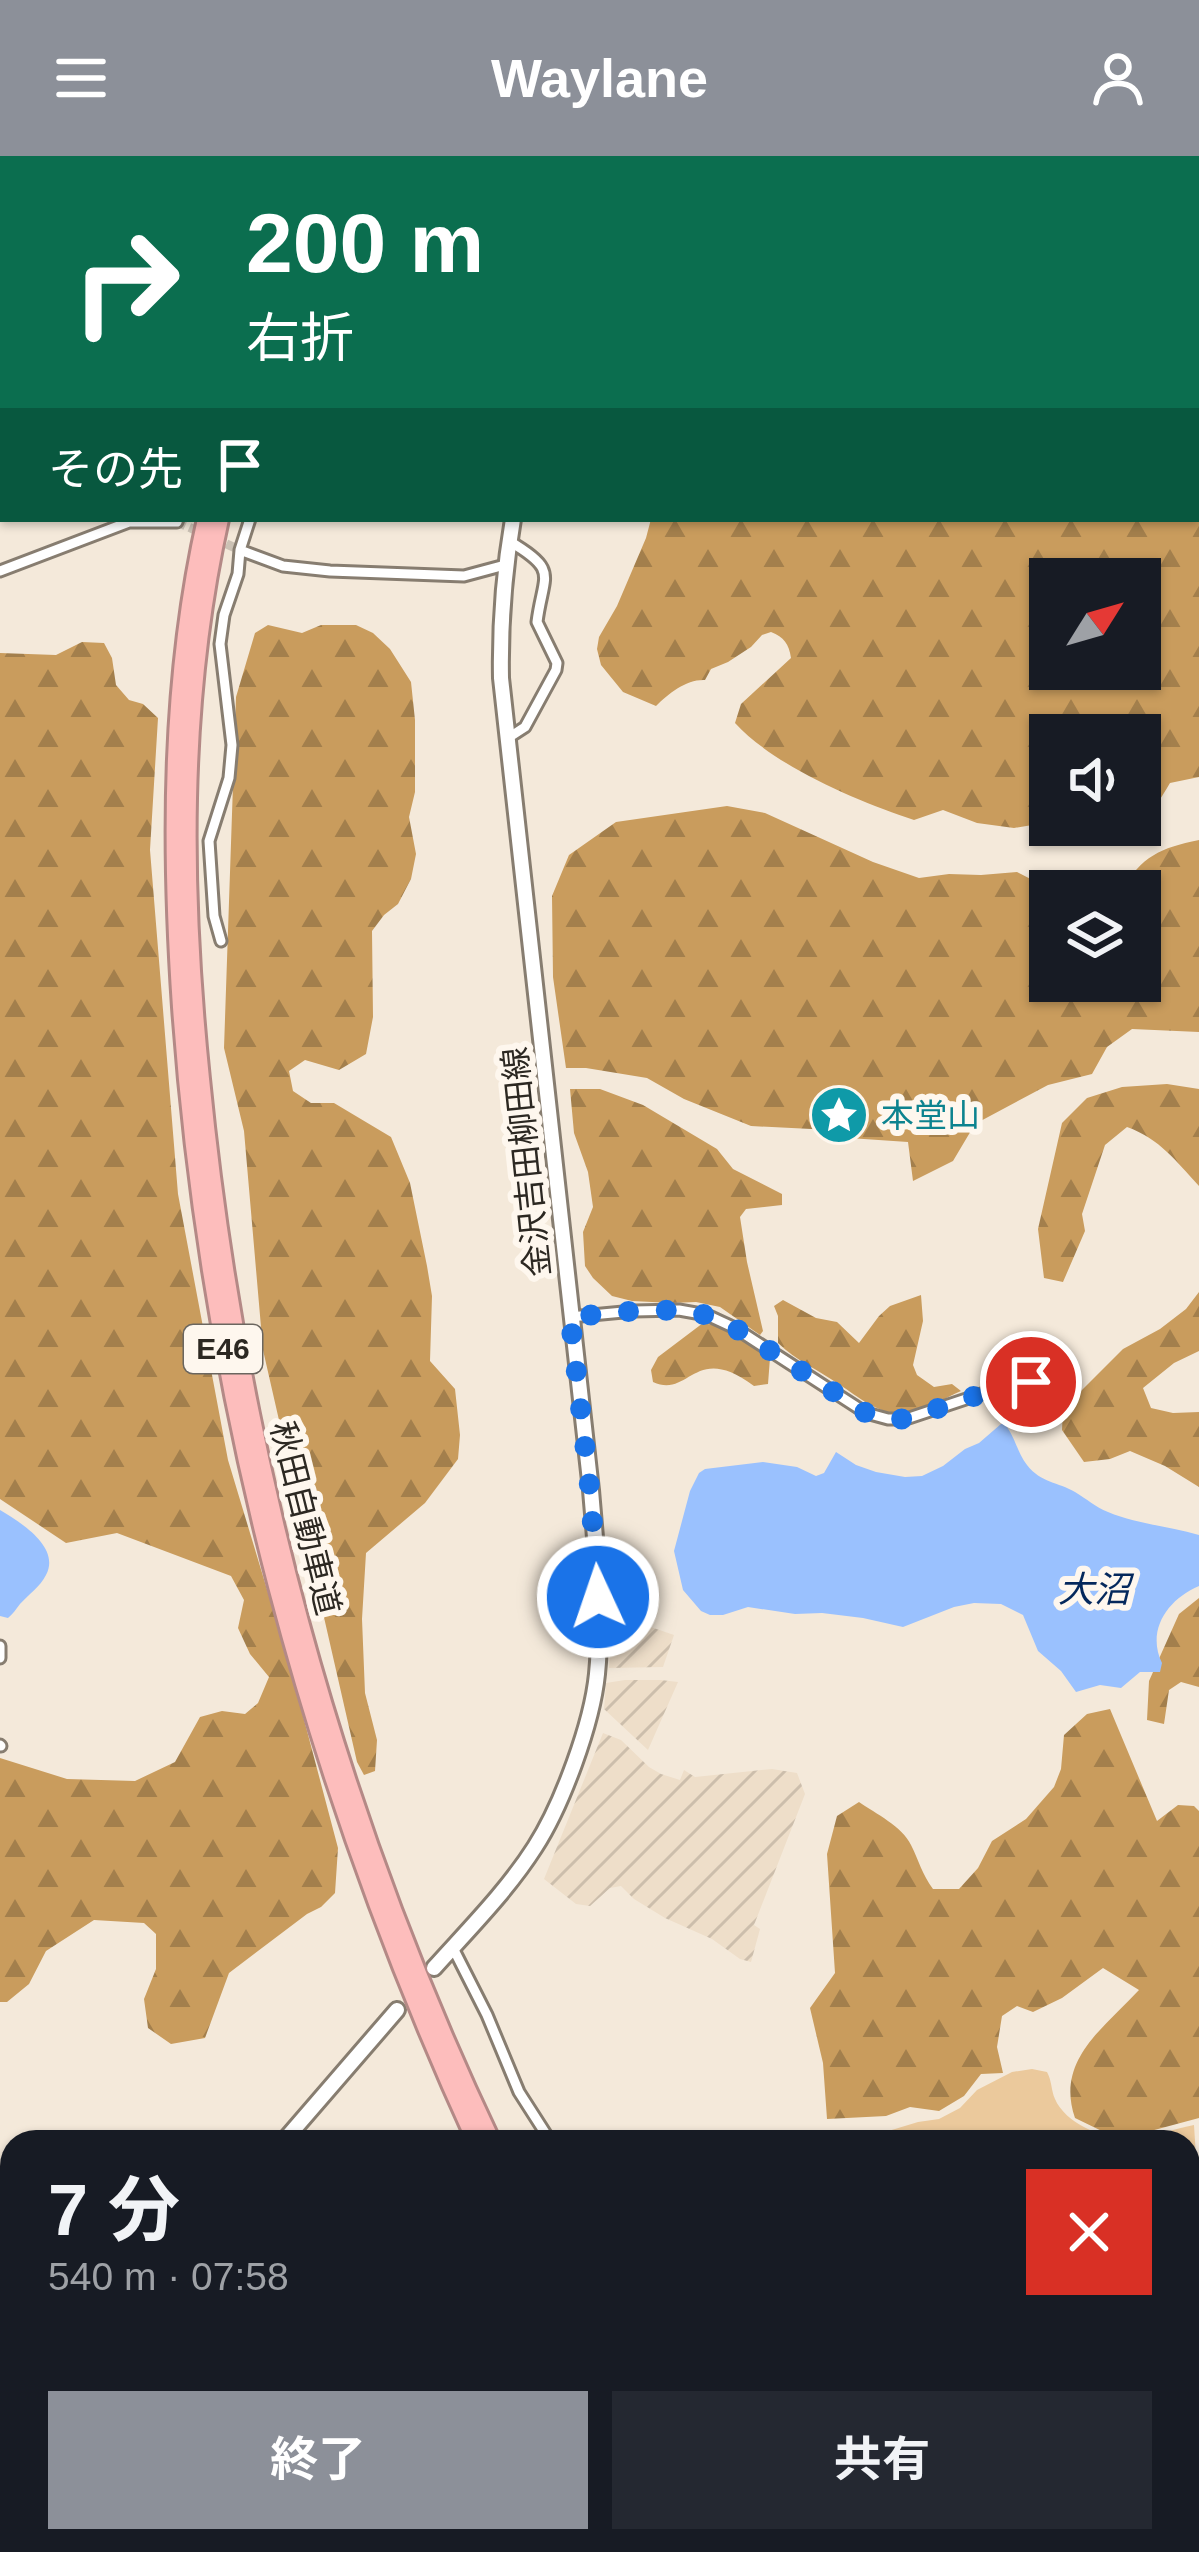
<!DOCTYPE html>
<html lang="ja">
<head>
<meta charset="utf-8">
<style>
  :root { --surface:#171b24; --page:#242831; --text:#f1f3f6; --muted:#9ea1a6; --accent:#8c9099 }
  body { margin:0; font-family:Arial,"Noto Sans JP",sans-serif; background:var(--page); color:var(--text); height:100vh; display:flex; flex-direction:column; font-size:45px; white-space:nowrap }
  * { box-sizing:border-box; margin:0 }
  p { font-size:39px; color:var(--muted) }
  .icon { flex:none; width:66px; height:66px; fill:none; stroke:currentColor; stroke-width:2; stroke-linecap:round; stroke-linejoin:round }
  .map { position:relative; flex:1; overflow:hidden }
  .drawer { position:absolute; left:0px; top:1974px; width:1200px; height:423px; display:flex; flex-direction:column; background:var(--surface); border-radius:36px 36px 0 0; box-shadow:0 3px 9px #0004 }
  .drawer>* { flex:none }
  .hud { position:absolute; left:0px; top:0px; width:1200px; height:366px; box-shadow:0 3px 9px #0004; background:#0b6e4f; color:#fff; overflow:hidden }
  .needle { width:78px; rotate:53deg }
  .fabs { position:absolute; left:1029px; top:402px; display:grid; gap:24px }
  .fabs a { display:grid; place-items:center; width:132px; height:132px; border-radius:0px; background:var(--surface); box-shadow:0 3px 9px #0004; font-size:60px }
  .pin { position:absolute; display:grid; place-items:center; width:102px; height:102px; color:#fff; margin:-51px; border:6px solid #fff; border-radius:50%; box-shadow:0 3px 12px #0007 }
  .me { position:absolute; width:132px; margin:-66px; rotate:357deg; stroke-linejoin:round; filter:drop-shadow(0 0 9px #0008) }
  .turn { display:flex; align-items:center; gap:42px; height:252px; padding:0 48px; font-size:54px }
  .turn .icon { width:156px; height:156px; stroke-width:2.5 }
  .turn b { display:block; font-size:84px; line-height:102px }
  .then { display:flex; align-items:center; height:114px; padding:0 48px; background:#0003; gap:24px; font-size:45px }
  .round { display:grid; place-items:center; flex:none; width:126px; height:126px; border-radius:0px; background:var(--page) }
  .summary { display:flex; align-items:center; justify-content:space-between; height:204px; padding:0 48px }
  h1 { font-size:72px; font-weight:700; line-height:90px }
  .action { display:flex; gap:24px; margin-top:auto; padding:24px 48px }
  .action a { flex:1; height:138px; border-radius:0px; background:var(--accent); color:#fff; font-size:48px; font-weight:700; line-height:138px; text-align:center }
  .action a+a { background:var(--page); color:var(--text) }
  header { display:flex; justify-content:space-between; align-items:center; height:156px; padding:0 48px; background:var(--accent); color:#fff; font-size:54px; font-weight:700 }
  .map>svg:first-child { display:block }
  .industrial { fill:url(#industrial-furrows) }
  .green { fill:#ebc99c }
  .forest { fill:url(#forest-firs); fill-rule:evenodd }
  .water { fill:#9ac1fe }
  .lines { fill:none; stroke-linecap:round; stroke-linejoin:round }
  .stream { stroke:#9ac1fe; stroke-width:3 }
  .street-tunnel { stroke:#ccc2b5; stroke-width:9; stroke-dasharray:9 4.5; stroke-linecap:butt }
  .street-casing { stroke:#877d70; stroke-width:15 }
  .secondary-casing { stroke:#877d70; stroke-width:20 }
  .highway-casing { stroke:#b48986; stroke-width:22 }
  .street { stroke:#fff; stroke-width:9 }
  .secondary { stroke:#fff; stroke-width:14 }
  .highway { stroke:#fdbdbc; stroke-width:16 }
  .route { stroke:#1a73e8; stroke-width:21; stroke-dasharray:0 37.8 }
  .labels { text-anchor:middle; stroke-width:12; stroke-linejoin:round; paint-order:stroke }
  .shield { fill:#fef7ee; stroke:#6b665f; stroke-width:3 }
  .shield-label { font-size:30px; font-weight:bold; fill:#2c2822 }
  .culture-label { font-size:33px; fill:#0d838f; stroke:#fef7ee; text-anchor:start }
  .street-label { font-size:33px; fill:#2c2822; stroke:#fef7ee }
  .water-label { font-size:36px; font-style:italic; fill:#04285c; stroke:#fef7ee }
</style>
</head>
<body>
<header><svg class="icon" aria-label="menu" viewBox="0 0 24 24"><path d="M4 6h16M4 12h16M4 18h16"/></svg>Waylane<svg class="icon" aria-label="person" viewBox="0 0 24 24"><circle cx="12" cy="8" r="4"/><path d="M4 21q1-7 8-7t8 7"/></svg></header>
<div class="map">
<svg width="1199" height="2396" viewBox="0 0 1199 2396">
  <defs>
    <pattern id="industrial-furrows" width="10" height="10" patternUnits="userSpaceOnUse" patternTransform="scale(3)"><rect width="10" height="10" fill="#eedec9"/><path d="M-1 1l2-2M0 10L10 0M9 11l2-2" fill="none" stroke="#ccbeac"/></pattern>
    <pattern id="forest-firs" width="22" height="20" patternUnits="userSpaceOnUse" patternTransform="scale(3)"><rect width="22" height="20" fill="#c99c5d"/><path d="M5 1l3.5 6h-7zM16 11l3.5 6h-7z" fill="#a37f4c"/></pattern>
  </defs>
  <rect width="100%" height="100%" fill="#f4e9da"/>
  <path class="industrial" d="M613,1458L674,1479L663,1511L609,1512Z
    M625,1524H661L678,1526L648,1594L604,1553L606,1527Z
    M603,1577L621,1584L649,1611L661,1618L680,1624L684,1614L695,1621L772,1613L797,1617L805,1638L754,1769L760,1773L751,1806L740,1803L712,1783L665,1762L634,1743L621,1730L610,1732L590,1750L576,1748L544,1723Z
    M6,2171L12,2174V2337L0,2342V2172Z"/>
  <path class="green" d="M1032,1913L1047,1916C1052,1925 1051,1934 1055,1943C1065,1967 1103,1983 1128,1983C1149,1982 1173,1973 1194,1969L1197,2017H1188V1986H871L872,1980L918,1966L939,1963L960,1952L977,1934L1012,1916Z"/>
  <path class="forest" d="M728,0H1199V621L1170,627C1139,678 1128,696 1068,669H1140V579H1050V666L1014,672L977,667L943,654L914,664C859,646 774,610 735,567L741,548L791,502C789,488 784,481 771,476L762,479L751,491L728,506L711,513L705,524C687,523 669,537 656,550L623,536L601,509L597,493L599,481L617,450L646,382L651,363H1197V3H729ZM1050,423H1140V513H1050Z
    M268,469L302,477L321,469H356L373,477L390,493L411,526L415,564V636L409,661L416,698L411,723L398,748L384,759L372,775L373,861L366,898L339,914L305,904L289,915L293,935L311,947H334L391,981L410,1027L427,1110L432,1140L430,1205L455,1233L460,1279L458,1303L425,1347L366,1397L362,1463L365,1537L377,1584L375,1615L364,1619L357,1606L263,1194L244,975L224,892L236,541L255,477Z
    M82,486L104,487L112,502L116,529L129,544L143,548L158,562L150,694L178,1038L228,1304L288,1503L338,1692L335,1737L321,1751L307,1758L229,1817L205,1882L171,1888L148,1872L144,1843L156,1813V1778L144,1767L94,1764L46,1795L29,1828L7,1846H0V1602L67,1623L135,1625L175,1606L200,1561L222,1555L245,1558L258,1547L269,1521L250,1498L238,1472L244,1444L231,1420L117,1377L66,1387L0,1343V497L56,499Z
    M727,650L765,657L873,706L919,722L949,718L981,719L1017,716L1052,734L1050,735V825H1140V735H1121C1142,700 1160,692 1199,684V876L1132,873L1107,891L1092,918L1048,929L975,968L953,1005L913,1025L908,986L849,982L831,974L751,970L684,943L647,922L586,912H566L553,821L552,740L569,699L616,666Z
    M1167,928L1199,933V1030C1176,1005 1160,983 1127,971L1105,989L1082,1058L1085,1075L1063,1126L1044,1122L1038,1073L1062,967L1087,942L1122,931Z
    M570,933H600L643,949L717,993L733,1013L782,1038V1049L746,1053L740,1061L747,1106L763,1175L760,1179L720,1151L696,1146L672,1147L632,1145L612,1140L593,1122L585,1110L583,1076L593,1051L588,1016L574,977Z
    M1199,1136V1195L1174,1207L1143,1232L1151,1252L1173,1257L1199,1256V1331L1165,1310L1130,1295L1110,1303L1084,1306L1062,1274L1063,1253L1123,1193L1160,1173L1186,1153Z
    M921,1139L923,1165L913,1209L917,1219L934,1231L952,1228L961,1235C945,1242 925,1254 908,1257C881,1261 860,1242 840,1229C819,1214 796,1205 778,1187V1160L774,1150L783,1144L816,1162L837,1166L859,1187L879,1160L890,1150Z
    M703,1167C729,1171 750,1186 770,1202L768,1228L754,1230C694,1185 690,1243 653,1226L651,1214L658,1201Z
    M1199,1442V1531L1181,1526L1169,1534L1164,1568L1147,1564L1149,1525L1179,1458Z
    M1110,1553L1157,1665L1178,1649L1194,1650L1199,1655V1962L1132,1980L1110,1979L1075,1962C1055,1904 1104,1872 1139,1834L1103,1812L1062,1842L1033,1856L1017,1850L1002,1860L997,1891L1003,1917L981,1918L964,1940L939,1955L910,1951L886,1960L827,1963L823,1907L810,1852L835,1817L827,1698L837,1660L859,1646C876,1658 902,1670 911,1689C919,1705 922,1718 933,1733H959L978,1712L992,1685L1026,1663L1054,1631L1061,1613L1064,1579L1087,1558Z"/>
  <path class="water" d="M1001,1268H1005C1016,1283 1018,1298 1027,1309C1041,1327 1058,1326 1075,1336C1087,1343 1095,1351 1108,1356C1136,1368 1169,1370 1199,1379V1430C1168,1443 1146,1474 1162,1507L1160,1516H1140L1121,1532L1100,1529L1076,1536L1061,1515L1038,1495L1023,1459L1001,1448L974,1447L954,1451L903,1471L863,1462L822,1457L795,1458L748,1451L723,1459H710L701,1455L683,1434L674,1395L690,1335L699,1317L705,1313L763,1306L797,1311L816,1320L824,1317L836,1296L856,1309L876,1316L905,1321L922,1320L943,1310L965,1293L979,1287Z
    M0,1354C20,1366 61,1391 46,1419C40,1431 29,1438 20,1448C16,1453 13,1458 8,1462L0,1460Z"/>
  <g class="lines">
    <path class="stream" d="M0,2037L12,2041
      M377,2385L379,2396"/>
    <path class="street-tunnel" d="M177,366L240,394"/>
    <defs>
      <path id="street" d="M304,3L306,0
        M377,3L378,0
        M240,394L283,410L330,415L464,420L505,409
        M0,415L129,366H177L178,363
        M508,582L525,571L556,514L557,507L537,466C543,418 560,415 509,385
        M221,785L214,760L209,685L229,622L232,589L220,488L224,459L238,418L240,394L250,363
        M570,1161L634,1155L679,1154L707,1159L735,1172L866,1257L888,1263H906L999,1232L1031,1226
        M0,1490V1502
        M0,1589L1,1590
        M453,1792L487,1859L519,1936L551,1986
        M328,2385L336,2396
        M263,2396L265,2385"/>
      <path id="secondary" d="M612,3L613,0
        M434,1812C469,1773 507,1735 535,1691C562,1649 592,1568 597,1518C603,1457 596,1395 591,1334L501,522C500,468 504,416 513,363
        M283,1986L397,1854
        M1188,2072L1199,2069
        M0,2110L12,2130
        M0,2160L12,2159
        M129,2385L134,2396"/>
      <path id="highway" d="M334,3L335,0
        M350,3L351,0
        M206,363C170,522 170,689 181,851C209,1245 312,1628 476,1986
        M220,363C179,546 182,738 201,923C237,1291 333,1652 492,1986
        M1188,2112H1199
        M1188,2128H1199
        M1188,2157L1199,2167
        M1188,2290L1199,2280
        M1188,2312L1199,2309
        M1188,2325L1199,2323
        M0,2361L12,2355
        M0,2377L12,2372
        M701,2385L709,2396
        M720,2385L728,2396
        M631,2396L645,2385
        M650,2396L666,2385
        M792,2396L795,2385"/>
    </defs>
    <use href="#street" class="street-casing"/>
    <use href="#secondary" class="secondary-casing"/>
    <use href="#highway" class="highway-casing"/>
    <use href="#street" class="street"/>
    <use href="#secondary" class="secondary"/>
    <use href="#highway" class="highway"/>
  </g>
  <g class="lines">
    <path class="route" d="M598,1441L590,1334L570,1161L634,1155L679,1154L706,1159L735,1172L866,1257L888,1263H906L999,1232L1031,1226"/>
  </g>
  <defs>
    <symbol id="sight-disc" viewBox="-11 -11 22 22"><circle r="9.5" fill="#0f9aa8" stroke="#fef7ee"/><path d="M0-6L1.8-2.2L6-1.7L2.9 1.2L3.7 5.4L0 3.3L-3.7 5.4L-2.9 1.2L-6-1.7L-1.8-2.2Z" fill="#fff"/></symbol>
  </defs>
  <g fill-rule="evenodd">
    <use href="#sight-disc" x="806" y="926" width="66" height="66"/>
  </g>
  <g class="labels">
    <rect class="shield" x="184" y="1169" width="78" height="48" rx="9"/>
    <g class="shield-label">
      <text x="223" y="1203">E46</text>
    </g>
    <g class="culture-label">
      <text x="881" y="971">本堂山</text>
    </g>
    <g class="street-label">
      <text transform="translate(526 1006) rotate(-96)" y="12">金沢吉田柳田線</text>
      <text transform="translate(306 1362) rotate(76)" y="12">秋田自動車道</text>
    </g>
    <g class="water-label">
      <text x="1094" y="1446">大沼</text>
    </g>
  </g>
</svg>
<div class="fabs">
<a><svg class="needle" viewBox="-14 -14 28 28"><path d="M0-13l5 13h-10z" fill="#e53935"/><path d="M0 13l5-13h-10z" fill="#9ea1a6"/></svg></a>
<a><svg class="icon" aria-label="sound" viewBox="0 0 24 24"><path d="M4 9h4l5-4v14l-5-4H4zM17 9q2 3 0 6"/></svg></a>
<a><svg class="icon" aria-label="layers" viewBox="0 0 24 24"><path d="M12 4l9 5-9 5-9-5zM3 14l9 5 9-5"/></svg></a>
</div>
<div class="pin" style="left:1031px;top:1226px;background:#d93025"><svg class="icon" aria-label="arrive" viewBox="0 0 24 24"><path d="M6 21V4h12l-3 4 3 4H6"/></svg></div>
<svg class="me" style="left:598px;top:1441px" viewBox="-20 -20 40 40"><circle r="17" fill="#1a73e8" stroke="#fff" stroke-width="3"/><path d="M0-11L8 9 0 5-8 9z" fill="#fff"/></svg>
<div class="hud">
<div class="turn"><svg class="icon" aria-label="right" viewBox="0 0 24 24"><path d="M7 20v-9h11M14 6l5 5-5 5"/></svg><div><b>200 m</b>右折</div></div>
<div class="then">その先<svg class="icon" aria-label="arrive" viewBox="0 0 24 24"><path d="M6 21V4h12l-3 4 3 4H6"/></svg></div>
</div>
<section class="drawer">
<div class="summary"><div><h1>7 分</h1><p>540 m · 07:58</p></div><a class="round" style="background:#d93025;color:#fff"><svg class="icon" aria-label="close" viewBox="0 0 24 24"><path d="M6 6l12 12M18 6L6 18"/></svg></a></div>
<div class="action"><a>終了</a><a>共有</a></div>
</section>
</div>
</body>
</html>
